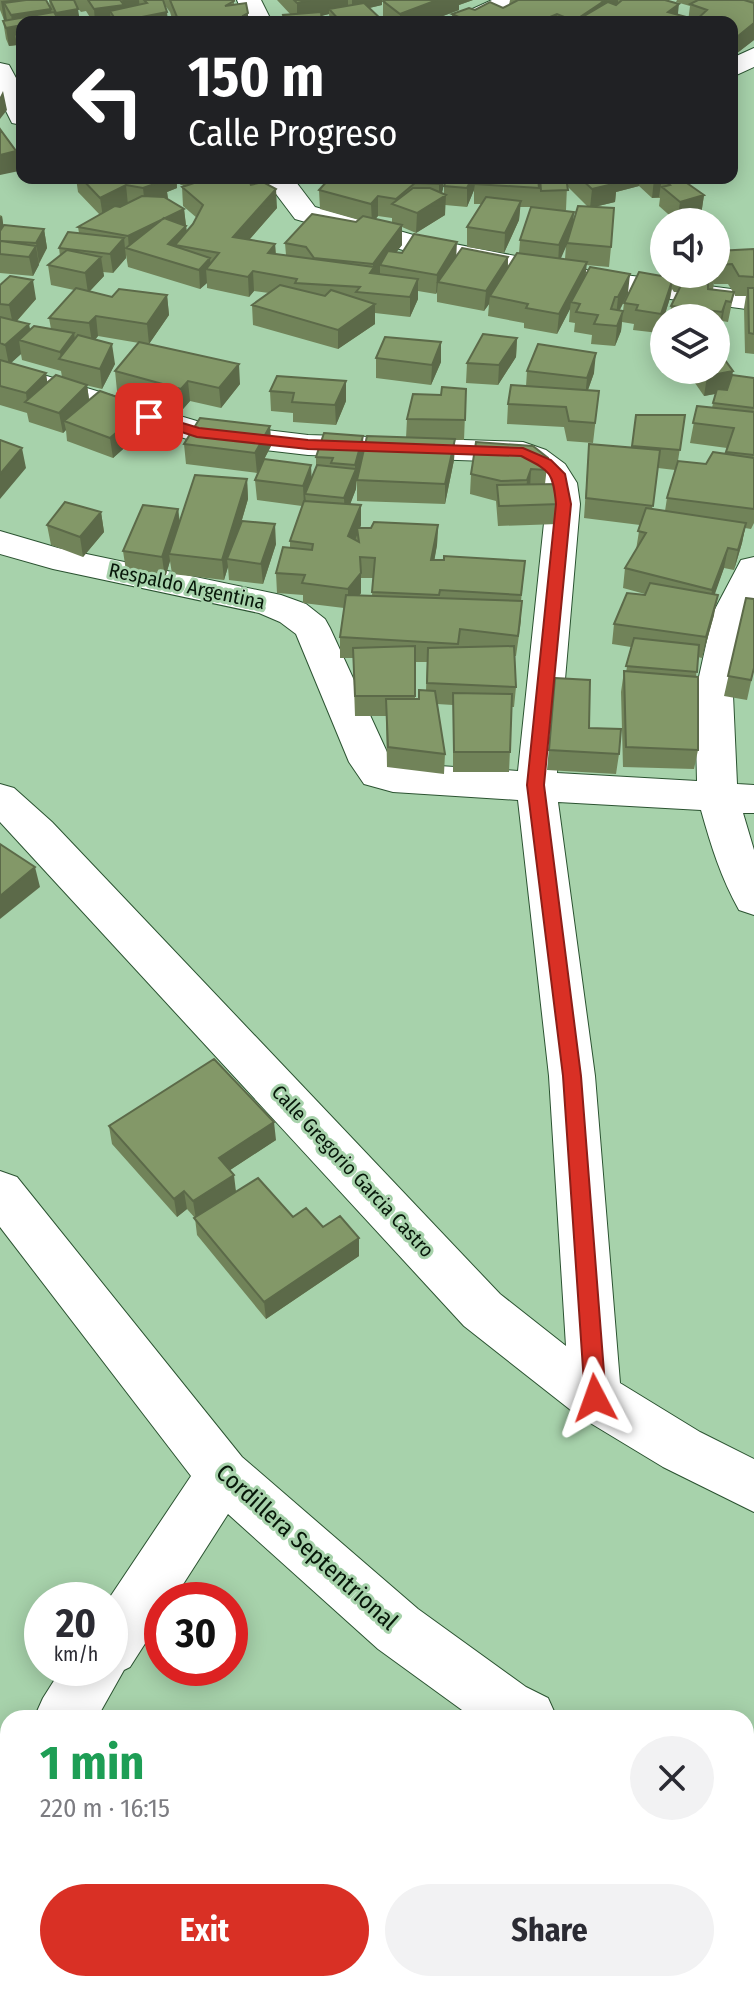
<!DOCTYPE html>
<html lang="en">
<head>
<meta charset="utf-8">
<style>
  :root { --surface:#fff; --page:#f2f2f3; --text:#2b2b33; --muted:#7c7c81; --accent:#d93025 }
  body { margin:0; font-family:"Fira Sans Condensed",sans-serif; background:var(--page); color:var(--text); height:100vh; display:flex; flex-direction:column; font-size:30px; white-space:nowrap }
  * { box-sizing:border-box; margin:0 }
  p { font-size:26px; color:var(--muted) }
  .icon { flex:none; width:44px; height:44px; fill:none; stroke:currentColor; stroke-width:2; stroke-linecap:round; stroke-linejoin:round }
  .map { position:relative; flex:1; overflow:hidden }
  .side { position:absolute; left:0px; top:1710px; width:754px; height:282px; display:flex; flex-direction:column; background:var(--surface); border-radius:24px 24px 0 0; box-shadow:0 4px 20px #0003 }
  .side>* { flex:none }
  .top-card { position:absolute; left:16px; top:16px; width:722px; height:168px; border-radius:16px; box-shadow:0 4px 20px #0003; background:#202124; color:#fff; overflow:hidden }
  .controls { position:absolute; left:650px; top:208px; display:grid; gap:16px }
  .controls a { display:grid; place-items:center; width:80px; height:80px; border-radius:50%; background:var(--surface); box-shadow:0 4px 20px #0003; font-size:40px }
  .speed { position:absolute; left:24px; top:1582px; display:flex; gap:16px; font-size:40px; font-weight:700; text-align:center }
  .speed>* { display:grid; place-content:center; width:104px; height:104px; border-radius:50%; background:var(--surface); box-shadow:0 4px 20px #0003; line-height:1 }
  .speed small { font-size:20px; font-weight:400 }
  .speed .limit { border:12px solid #d22; background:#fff; color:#111 }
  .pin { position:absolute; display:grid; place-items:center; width:68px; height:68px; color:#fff; margin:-34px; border-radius:16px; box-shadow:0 4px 12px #0006 }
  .me { position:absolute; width:88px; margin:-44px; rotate:356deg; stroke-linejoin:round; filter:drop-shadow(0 0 6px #0008) }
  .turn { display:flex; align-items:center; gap:28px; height:168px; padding:0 40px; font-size:36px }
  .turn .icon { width:104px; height:104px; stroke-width:2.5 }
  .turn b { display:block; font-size:56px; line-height:68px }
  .round { display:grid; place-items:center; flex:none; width:84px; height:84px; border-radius:42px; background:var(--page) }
  .head { display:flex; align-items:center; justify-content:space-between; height:136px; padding:0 40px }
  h1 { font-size:48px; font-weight:700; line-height:60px; color:#1e9e55 }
  .button { display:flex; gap:16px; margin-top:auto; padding:16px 40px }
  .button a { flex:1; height:92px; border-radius:48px; background:var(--accent); color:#fff; font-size:32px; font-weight:700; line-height:92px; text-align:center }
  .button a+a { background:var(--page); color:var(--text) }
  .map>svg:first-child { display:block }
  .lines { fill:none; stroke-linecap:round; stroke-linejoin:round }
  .minor-casing { stroke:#2b5331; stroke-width:2 }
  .minor { fill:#fff; fill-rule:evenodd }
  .wall { fill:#718359; fill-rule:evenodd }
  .shaded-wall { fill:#5c6a49 }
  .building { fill:#839868; stroke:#5c6a49; stroke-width:2 }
  .route { fill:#d93025; stroke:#8d1f18; stroke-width:2 }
  .labels { text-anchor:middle; stroke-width:6; stroke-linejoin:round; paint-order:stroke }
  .street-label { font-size:20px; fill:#071709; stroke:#a7d2ab }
  .near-street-label { font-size:24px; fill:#071709; stroke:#a7d2ab }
</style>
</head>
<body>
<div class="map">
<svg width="754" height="1991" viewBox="0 0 754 1991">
  <rect width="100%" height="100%" fill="#a7d2ab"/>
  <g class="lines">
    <defs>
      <path id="minor" d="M237,0H261L272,22H246Z
        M492,0H525L522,5L485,22H451L455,17Z
        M754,48V67L732,77V58Z
        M0,63L9,65L22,89V125L12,123L0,99Z
        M264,178H293L315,207L424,238L587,270L754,292V310L587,288L410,252L295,219Z
        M0,362L200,422L308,435L523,442L546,450L565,464L577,483L580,504L557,773L697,781L695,695L713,613L741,560L754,557V604L749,613L733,695L737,784L754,785V813H743L754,850V915L739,910C721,878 711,846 701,810L558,802L595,1076L620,1383L700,1432L754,1459V1512L663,1467L577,1415L464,1326L0,822V784L14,788L52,822L500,1294L566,1346L549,1076L518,800L393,792L364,784L349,762L296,634L280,622L259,613L53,569L0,554V531L58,548L281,595L306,604L325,619L330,628L392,763L518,771L546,504L540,477L517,462L308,455L197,442L0,382Z
        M0,1171L17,1177L242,1457L418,1609L526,1687L548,1698L557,1718H473L378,1649L228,1514L173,1600H162V1617L130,1667L124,1670L97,1718H34L43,1698L62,1668H110L108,1600L191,1476L0,1227Z
        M8,1772V1842L0,1845V1776Z
        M746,1783L754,1786V1846L746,1843Z"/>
    </defs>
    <use href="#minor" class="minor-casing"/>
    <use href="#minor" class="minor"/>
  </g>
  <path class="wall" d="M0,0H46L50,7L49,0H234V5L248,22H173L170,12L164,4L168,22H93L86,11L81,12L76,6L80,22H22V58L18,52L17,45L9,46L6,39L3,21L4,20L0,10Z
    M277,0H382V5L369,8L382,20V22H330L329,14L321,16L322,22H284L283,15H291Z
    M386,0H473L459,5V10L427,22H386L383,20V1Z
    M510,0H665L678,15L686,17L685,22H452V14L503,8L509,5Z
    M677,0H754V40L732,57V22H688L690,6L676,2Z
    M76,178H261L277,208L249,240L275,244L276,254L286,255L285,243L356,222L359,220L320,209L319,190L330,179L290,183L288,178H393L415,183V188V178H444L442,194H444V186L477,178H691L689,179L688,184L704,195L701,215L677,222L659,206L660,198H652L639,186L616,192L615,202L594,207L611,247L609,267L586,265L585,276L628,293L620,310L623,311L624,303L670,277L671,274H716L717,251L754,249V354L745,353L744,308L746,296H735L734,293L728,322L722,321L719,331H716V318H670L671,306L678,292H674L672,289L670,298L659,333L633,330L634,324L622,322L621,331L615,346L591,344L592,335L574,332L575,323L569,322L570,309L557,334L524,328V323L488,316L489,304L484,311L437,302V292L436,294L418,291V299L410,317L375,313V324L338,349L253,325L252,305L269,293L254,291L249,297L207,288V283L200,289L128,267L126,255V258L113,273L103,272L104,276L90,291L112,297L167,295L169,315L149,344L240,384L221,408L190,401L183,409L117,391L115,371L139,343L98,336L95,340L115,364L102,389L81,384L87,385L89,400L146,407L148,427L113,458L67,441L66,430L63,433L29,422L27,413L0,405V285L36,299L17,321L30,329H51L49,318L74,290L51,285L48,265L60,256L59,248L79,233L78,227L100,215L78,192ZM177,182L181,185H183L182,187L183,206L197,218L193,224L187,232L184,209L168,199L167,192L177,188ZM567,186L588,207L574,219L559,210H566ZM474,190V204H481L467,227V247L504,253L519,220L520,207H531L520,240L519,253L508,268V257L457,256L396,252L402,245V227L416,233L445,215V205L467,207ZM378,216L392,218V223L375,219ZM566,245L565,259H560ZM714,282V284H728L733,292L713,290ZM21,354L22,360L61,371L62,377L47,382L10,363Z
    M0,215L2,216L3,226L44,229L47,248L33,276L0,273Z
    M517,338L516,357L498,385L466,383L467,363Z
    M376,358L441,362L431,385L376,378Z
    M688,370H716L733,375L754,378V523L751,529L745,528L742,543L734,570L724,568L714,594V615L702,658L698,657L696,677L698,750L694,769L623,767L621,692L624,671L626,672L631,647L612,644L614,624L645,594L623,588L625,568L636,550L640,525L584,518L589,444L632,448L636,415H685L678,461L706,464L726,454L727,448L690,443L697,406L712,408L715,394L704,396L688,373ZM658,468L675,470L667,498L665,511L652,509Z
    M527,371L594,373L588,390L599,391L593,443L567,441L564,427L507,424L508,404L526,386Z
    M346,381V401L336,425L293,422V413L271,411L270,391Z
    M466,389L464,440H455L454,460L445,504L357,501V481L356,489L350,504L361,525L360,528L438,525L437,545L434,560L525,561L521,601V621L516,656H514L516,687L514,707H512L509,772H453V705L437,704L445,754L444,774L387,767L386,716H355L353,658H340V637L344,608L303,603V595L277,593L276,573L290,548V541L302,506L257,500L255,480L311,465V479L316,467V457L364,452L406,438L407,419L441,395ZM361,578H373L372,596L360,595L361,593ZM415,662H427L426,691L419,699H415Z
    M270,426L271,446L257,473L186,464L184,444Z
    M548,458L545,484L560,504L558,524L498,526L496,501L470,494L471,474Z
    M247,479L248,499L240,527L276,544L263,584L229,580L228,567L224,580L172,574L170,561L165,578L126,571L123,551L178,509L180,522Z
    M101,512L104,532L83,557L51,545L47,525Z
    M746,598L754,668L747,700L724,696Z
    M555,678L589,728L619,754L616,774L547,770Z
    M109,1126L276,1140L230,1170L236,1192L293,1217L323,1227L359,1256L266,1319L197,1235L195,1218L187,1209L177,1217L112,1144Z"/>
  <path class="shaded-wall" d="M11,0H46L51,9L53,20L57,19L56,13L78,9L80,22H22V43L15,34L17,45L9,46L6,28L13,26L11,15L4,3L7,20H4L1,1Z
    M122,0H139L140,13L167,12L168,22H117L110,11L111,22H95L94,9L123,5Z
    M310,0H348V9H329V14L297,22V3Z
    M352,0H382V5L352,12Z
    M437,0H473L459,5V10L427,22H400V14Z
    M598,0H618V4L574,22Z
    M679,4L677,22L668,12Z
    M248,13V22H243V16Z
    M557,14L556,22H538Z
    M754,23V40L732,57V41Z
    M3,91L7,110L0,119V97Z
    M16,151L19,171L0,175V155Z
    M161,178H176L177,188L167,192L168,199L145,207L143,188Z
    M441,178H444L443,189L440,198L446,195L445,215L416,233L417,213L439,199V184Z
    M472,178H476L474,190L467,207V188Z
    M608,178H640L639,186L616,192L615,202L590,208L592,189Z
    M662,178L659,197L652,198L654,179Z
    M126,185L128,205L103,217L100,198Z
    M276,189L277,208L235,256L233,237Z
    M704,195L701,215L677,222L680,202Z
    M378,196V216L372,223L371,204Z
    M521,201L519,220L504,253L505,233Z
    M184,209L188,245H175L176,257L129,249L128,236Z
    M574,212L573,231L558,265L559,245Z
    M2,216L5,236L0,239V217Z
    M402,225V245L386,266L380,265V274L370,273L373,268V264Z
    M44,229L47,248L39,263L36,243Z
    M124,238L126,258L113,273L110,254Z
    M457,242L456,261L438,282L437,292L436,294L437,275Z
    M275,244L276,264L268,253Z
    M36,246L39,265L33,276L29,257Z
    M101,257L104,276L88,293L85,273Z
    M508,257L507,277L490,296L489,304L484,311L486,291Z
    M210,258L211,270L206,269L207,283L200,289L199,270Z
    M587,262L585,282L571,302L570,309L557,334L559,314Z
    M253,271L254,291L249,297L248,277Z
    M630,274L628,293L616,317L618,297Z
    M673,278L670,298L659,333L661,314Z
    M418,279V299L410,317V297Z
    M33,280L36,299L13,325L9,305Z
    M167,295L169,315L149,344L147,324Z
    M726,301L722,321L719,331L722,312Z
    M375,304V324L338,349V330Z
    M623,311L621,331L615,346L617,326Z
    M96,316L98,336L92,343L89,323Z
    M29,324L33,343L19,340L21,354L9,365L5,345Z
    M74,333L77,353L61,359L60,352Z
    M517,338L516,357L498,385L499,365Z
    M441,342V362L431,385L432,365Z
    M112,344L115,364L102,389L100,369Z
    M596,353L594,373L585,398L587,378Z
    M239,364L240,384L221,408L219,388Z
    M733,371L730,391L704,396L707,376Z
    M46,373L49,393L27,402L26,393Z
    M188,381L190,401L183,409L181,389Z
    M346,381V401L336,425L335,405Z
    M87,385L90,406L64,421L66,430L63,433L59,413Z
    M146,407L148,427L113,458L110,438Z
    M270,426L271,446L257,473L255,453Z
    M363,436L364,457L356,482V489L345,518L344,498L355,471V465Z
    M455,439L454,460L445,504V484Z
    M22,448L26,468L0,499V474Z
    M311,465L312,485L305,494L306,502L304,506L303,486Z
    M531,469L530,489L525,500L527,480Z
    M247,479L248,499L230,560L227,559L228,567L224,580L222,560Z
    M361,505V525L349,556L348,536Z
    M178,509L180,529L169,554L170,561L165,578L162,557Z
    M101,512L104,532L83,557L80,537Z
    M746,523L742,543L734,570L738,550Z
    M275,524L276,544L263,584L261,564Z
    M438,525L437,545L431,580V560Z
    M728,548L724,568L709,611L712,590Z
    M361,573V593L348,609V589Z
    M718,595L714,615L702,658L706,637Z
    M35,867L40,887L0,919V896Z
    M274,1122L276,1140L221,1176L219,1158Z
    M234,1175L236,1192L196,1219L193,1201Z
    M184,1191L187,1209L177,1217L174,1199Z
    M359,1238V1256L266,1319L264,1302Z"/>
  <path class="building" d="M26,0H46L51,9L11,15L4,3Z
    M50,0H74L78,9L56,13Z
    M88,0H120L124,5L94,9Z
    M144,0H163L167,12L117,22L110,11L147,3Z
    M170,0H234V1L225,6L246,3L248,13L243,16L246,22H179Z
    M294,0H310L297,3Z
    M386,0H437L400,14L383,1Z
    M518,0H600L604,1L574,21L557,14L538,22H453L461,18L452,14L469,8L475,10L490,2L503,8Z
    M622,0H665L679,4L668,12L686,17L680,22H574L608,2L616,5Z
    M698,0H744L754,3V23L732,41V22H694L707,10L690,4Z
    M364,3L382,20L371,22H341L329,9Z
    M54,12L58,19L39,22H22V25L6,28L3,21Z
    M321,12L322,22H285L283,15Z
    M22,32V43L15,33Z
    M0,129L16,151L0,155Z
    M81,178H164L166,180L143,188L126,185L100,198Z
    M209,178H261L262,180L250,185L263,182L276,189L233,237L275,244L268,253L374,267L370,273L418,279L410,297L356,292L360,287L295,283L297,279L253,271L248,277L206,269L219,253L175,245L193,224L203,205L182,187Z
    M330,178H393L415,183L396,199L378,196L371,204L319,190Z
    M415,178H441L439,184L415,183Z
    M447,178H472L467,188L444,186Z
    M477,178H538L539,188L475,184Z
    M540,178H566L568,190L541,191Z
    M580,178H612L617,183L592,189Z
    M662,178H687L689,179L684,181L704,195L680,202L662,187L670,185Z
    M413,188H430L446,195L417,213L392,204Z
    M142,196L164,197L184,209L128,236L78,227L115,206L120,207Z
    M486,197L521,201L505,233L467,227Z
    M578,206L614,208L611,247L567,243Z
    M531,207L574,212L559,245L520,240Z
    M312,214L356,222L363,216L402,225L373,264L314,258L306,247L285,243Z
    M164,218L186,226L168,244L210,258L199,270L126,248Z
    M4,225L44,229L36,243L1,241L36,246L29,257L0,254V231Z
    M68,232L124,238L110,254L59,248Z
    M414,234L457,242L437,275L380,265L388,251L402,253Z
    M462,248L508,257L486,291L438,282Z
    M754,249V277L739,276L732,264L717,265V251Z
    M67,250L101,257L85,273L48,265Z
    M517,253L587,262L559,314L526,308L528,304L490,296Z
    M590,267L630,274L618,297H615L611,309L623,311L617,326L594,324L598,315L576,312L580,304L571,302Z
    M639,272L673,278L661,314L636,310L638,305L624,303Z
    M10,276L33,280L9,305L0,304V285Z
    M683,281L708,284V289L734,292L731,302L726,301L722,312L671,306Z
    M280,285L325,296L331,290L375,304L338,330L252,305Z
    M76,288L112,297L119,289L167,295L147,324L96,316L89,323L49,318Z
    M748,288H754V334L749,333Z
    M0,317L29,324L5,345L0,343Z
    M34,326L74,333L60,352L19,340Z
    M483,334L517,338L499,365L467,363Z
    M78,335L112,344L100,369L59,359Z
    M385,337L441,342L432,365L376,358Z
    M139,342L239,364L219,388L188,381L181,389L115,371Z
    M538,344L596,353L587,378L527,371Z
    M716,349H717L733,371L707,376L703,370H716Z
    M0,360L46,373L26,393L0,386Z
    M56,375L87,385L59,413L25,402Z
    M732,375L754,378V408L713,403L717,389L727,390Z
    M277,376L346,381L335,405L292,402L294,393L270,391Z
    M511,385L599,391L595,423L569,421L566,407L508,404Z
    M442,387L466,389L465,420L407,419L413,394L441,395Z
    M100,391L146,407L110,438L64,421Z
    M697,406L754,412V455L726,452L734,428L693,423Z
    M636,415H685L680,450L632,446Z
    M200,418L270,426L255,453L184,444Z
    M324,433L363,436L355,465L331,463L333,458L316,457Z
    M367,436L455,439L445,484L357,480Z
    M0,440L22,448L0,474Z
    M476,442L533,446L548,458L546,470L531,469L527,480L501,481L471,474Z
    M589,444L660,450L653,506L586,498Z
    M713,452L754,458V509L667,498L678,461L706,464Z
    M264,459L311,465L303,486L255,480Z
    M317,465L356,469L344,498L305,494Z
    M195,475L247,479L222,560L169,554Z
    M557,484L560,504L499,506L497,485Z
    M304,501L361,505L348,536L359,542L357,528H371L374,522L438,525L431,560H444V556L525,561L521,595L440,590L439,595L372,592L375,558L360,557L361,573L348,589L302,583L305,575L276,573L283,547L312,550L313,544L290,541Z
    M65,502L101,512L80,537L47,525Z
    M143,505L178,509L162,557L123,551Z
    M646,508L746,523L738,550L728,548L712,590L625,568L646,533L638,531Z
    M242,521L275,524L261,564L227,559Z
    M650,583L718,595L706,637L614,624L627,593L645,595Z
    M346,595L522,601L518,636L460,629L458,644L340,637Z
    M746,598L754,599V668L751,680L728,676Z
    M634,638L699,645L697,672L626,666Z
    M415,646V696H355L353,648Z
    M514,646L516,687L427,683L428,648Z
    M624,671L698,677V750L626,747Z
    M555,678L590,680L589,728L621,729L619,754L549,750Z
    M419,690L435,691L445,754L388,747L386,699H419Z
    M453,693L512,694L510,752H454Z
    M0,844L35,867L0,896Z
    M214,1059L274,1122L219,1158L234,1175L193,1201L184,1191L174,1199L109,1126Z
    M258,1178L293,1217L306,1208L323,1227L340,1216L359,1238L264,1302L194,1218Z"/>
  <path class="route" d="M149,413L199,428L308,440L523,448L551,460L565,474L571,504L544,785L581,1076L606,1398L603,1405L595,1408L588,1405L585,1398L563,1076L527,785L556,504C553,471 550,471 521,456L308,449L197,437L144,420L142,417Z"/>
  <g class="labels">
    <g class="street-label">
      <text transform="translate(187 586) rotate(12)" y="7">Respaldo Argentina</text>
      <text transform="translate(353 1171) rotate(47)" y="7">Calle Gregorio Garcia Castro</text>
    </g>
    <g class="near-street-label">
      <text transform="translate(307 1547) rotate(42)" y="8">Cordillera Septentrional</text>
    </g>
  </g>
</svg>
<div class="controls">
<a><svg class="icon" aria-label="sound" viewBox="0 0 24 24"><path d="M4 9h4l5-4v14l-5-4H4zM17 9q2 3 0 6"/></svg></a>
<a><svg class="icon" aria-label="layers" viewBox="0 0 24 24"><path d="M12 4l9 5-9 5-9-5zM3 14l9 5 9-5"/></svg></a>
</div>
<div class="speed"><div>20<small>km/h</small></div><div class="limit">30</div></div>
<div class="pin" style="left:149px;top:417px;background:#d93025"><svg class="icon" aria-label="arrive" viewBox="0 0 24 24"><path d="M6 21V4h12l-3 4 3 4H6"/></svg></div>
<svg class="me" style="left:595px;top:1398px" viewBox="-20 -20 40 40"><path d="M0-17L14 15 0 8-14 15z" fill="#d93025" stroke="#fff" stroke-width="4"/></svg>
<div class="top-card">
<div class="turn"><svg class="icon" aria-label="left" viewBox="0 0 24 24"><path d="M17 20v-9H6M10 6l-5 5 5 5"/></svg><div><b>150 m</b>Calle Progreso</div></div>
</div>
<section class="side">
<div class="head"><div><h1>1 min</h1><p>220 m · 16:15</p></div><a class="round"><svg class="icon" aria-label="close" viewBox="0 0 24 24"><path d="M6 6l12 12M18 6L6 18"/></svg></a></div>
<div class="button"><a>Exit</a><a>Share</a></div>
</section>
</div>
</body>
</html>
